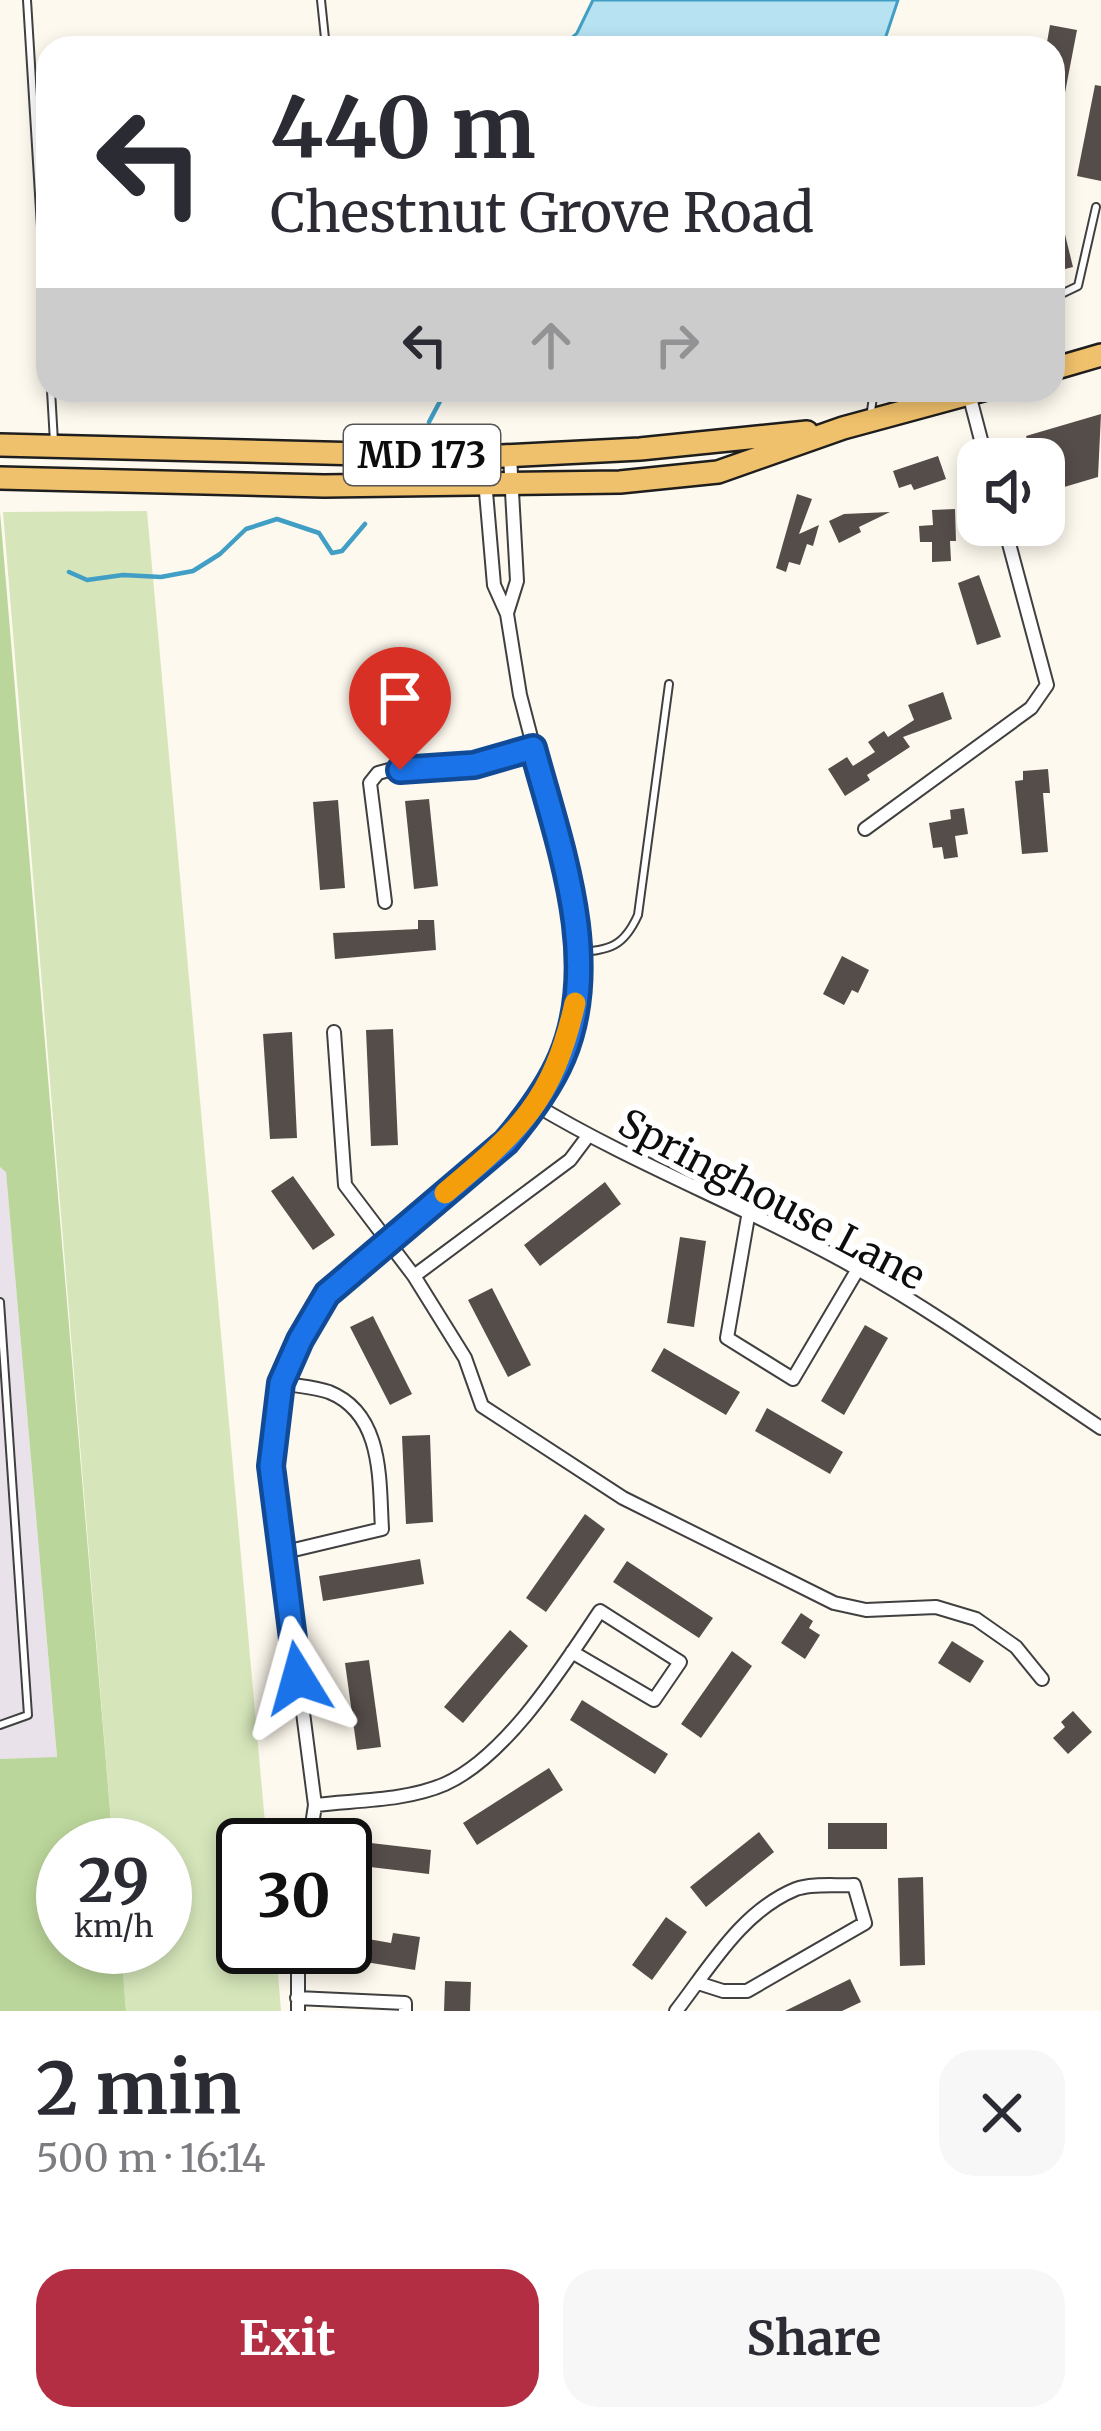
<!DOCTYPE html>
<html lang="en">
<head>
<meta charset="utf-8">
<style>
  :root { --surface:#fff; --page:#f7f7f7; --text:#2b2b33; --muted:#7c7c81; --accent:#b42e43 }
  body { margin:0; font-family:Merriweather,serif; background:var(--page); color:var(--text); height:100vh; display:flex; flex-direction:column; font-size:45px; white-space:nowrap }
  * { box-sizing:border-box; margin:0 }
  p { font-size:39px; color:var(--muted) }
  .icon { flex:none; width:66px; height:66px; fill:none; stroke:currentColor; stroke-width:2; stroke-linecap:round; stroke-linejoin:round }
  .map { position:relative; height:2011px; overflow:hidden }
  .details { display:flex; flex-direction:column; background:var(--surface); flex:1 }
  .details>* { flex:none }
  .top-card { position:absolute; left:36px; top:36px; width:1029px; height:366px; border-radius:36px; box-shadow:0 6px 18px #0003; background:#fff; color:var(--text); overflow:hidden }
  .fabs { position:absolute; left:957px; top:438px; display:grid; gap:24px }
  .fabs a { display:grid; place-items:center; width:108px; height:108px; border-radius:24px; background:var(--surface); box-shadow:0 6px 18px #0003; font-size:60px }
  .speed { position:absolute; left:36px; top:1818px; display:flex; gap:24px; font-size:60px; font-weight:700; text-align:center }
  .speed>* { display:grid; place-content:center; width:156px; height:156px; border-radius:50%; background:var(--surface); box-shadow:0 6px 18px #0003; line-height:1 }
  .speed small { font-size:30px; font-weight:400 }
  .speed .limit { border:6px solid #111; border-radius:18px; background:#fff; color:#111 }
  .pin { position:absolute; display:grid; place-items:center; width:102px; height:102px; color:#fff; margin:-123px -51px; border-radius:50% 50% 50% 0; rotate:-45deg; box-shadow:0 0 12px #0007 }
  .pin .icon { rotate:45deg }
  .me { position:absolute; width:132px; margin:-66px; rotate:352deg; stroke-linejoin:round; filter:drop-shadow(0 0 9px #0008) }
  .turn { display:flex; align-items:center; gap:42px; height:252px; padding:0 36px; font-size:54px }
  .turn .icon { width:156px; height:156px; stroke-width:2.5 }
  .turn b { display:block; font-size:84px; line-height:102px }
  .lanes { display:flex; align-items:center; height:114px; padding:0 36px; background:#0003; justify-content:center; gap:60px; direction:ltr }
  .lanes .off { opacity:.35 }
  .round { display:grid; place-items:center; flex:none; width:126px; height:126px; border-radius:36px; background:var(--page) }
  .headline { display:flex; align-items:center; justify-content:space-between; height:204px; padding:0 36px }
  h1 { font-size:72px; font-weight:700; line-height:90px }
  .primary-button { display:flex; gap:24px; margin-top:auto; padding:24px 36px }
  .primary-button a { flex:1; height:138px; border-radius:36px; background:var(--accent); color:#fff; font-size:48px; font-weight:700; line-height:138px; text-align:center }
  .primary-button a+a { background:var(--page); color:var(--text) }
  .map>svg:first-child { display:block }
  .industrial { fill:#e9e2eb }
  .green { fill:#d6e6ba }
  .forest { fill:#bbd69a }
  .water { fill:#b6e2f2; stroke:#419ec4; stroke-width:3 }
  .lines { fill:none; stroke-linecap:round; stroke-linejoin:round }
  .stream { stroke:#419ec4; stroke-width:4.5 }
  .building { fill:#554d4a }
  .lane-casing { stroke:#404040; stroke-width:10 }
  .street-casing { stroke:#404040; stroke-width:16 }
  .primary-casing { stroke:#1e1e1e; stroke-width:26 }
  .lane { stroke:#fff; stroke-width:6 }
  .street { stroke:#fff; stroke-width:12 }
  .primary { stroke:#f0c16c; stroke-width:21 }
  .route-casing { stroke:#114b97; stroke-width:30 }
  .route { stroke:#1a73e8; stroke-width:21 }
  .slow { stroke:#f59e0b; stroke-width:21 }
  .labels { text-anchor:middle; stroke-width:12; stroke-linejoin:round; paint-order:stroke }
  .shield { fill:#fff; stroke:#565656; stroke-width:3 }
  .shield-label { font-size:36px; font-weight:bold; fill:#0d0d0d }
  .street-label { font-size:39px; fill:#0d0d0d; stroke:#fff }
</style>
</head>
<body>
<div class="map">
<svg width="1101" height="2011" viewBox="0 0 1101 2011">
  <rect width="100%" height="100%" fill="#fef9ee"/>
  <path class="industrial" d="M0,1167L6,1171L57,1758L0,1759Z"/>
  <path class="green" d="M147,511L267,1845H243V1947H276L281,2011H126L121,1947H165V1845H113L3,512Z"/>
  <path class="forest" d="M0,512L113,1845H63V1947H121L126,2011H0V1759L57,1757L6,1172L0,1167Z"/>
  <path class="water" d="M593,0H898L882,48H560L577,33Z"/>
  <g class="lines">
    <path class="stream" d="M429,422L446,390
      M69,572L87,580L123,575L161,577L193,571L220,554L246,529L277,519L319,533L332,553L342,551L365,524"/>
  </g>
  <path class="building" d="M1050,25L1077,30L1059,124L1053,123V48H1046Z
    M1095,85L1101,86V181L1077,176Z
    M1058,206L1073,267L1053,272V207Z
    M1101,414L1098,477L1044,493V459H1033L1026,436Z
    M938,456L946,479L914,490L911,484L899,488L893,471Z
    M797,494L812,499L799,534L819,525L813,546L807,544L800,565L789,562L786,572L776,568Z
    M955,509L956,541H950L951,561L932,562V542H920L919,526L933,525L932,510Z
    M890,512L859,527L861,532L839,543L829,521L844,514Z
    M979,575L1001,637L977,645L958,583Z
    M943,692L952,719L903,737L910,747L867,775L870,780L845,796L828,769L847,757L853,766L875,752L868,742L884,731L888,737L914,720L908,705Z
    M1048,769L1050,793H1043L1048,852L1022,854L1015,781L1023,780V771Z
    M429,799L438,886L414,889L405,801Z
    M338,800L345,888L320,890L313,802Z
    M964,808L968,834L955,836L958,857L944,859L942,847L933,848L929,823L951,819L950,810Z
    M418,920H434L436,950L335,959L333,933L418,929Z
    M842,956L869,970L858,993L852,990L844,1005L823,994Z
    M393,1029L398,1145L371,1146L366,1030Z
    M292,1032L297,1138L270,1139L263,1034Z
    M293,1176L335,1235L313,1250L271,1191Z
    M605,1182L621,1204L540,1266L524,1245Z
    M680,1237L706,1241L694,1327L667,1323Z
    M492,1288L531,1365L508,1377L468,1300Z
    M373,1316L412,1394L390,1405L350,1327Z
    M865,1325L888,1338L844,1415L821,1401Z
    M664,1348L740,1392L726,1415L651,1371Z
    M767,1408L843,1452L830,1474L755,1431Z
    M430,1435L433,1522L406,1524L402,1436Z
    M585,1514L605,1529L546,1612L526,1598Z
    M420,1559L424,1584L323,1601L319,1576Z
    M627,1561L713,1618L699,1638L613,1582Z
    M801,1613L813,1621L809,1628L820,1635L805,1659L781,1643Z
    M510,1630L528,1646L463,1723L444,1707Z
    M952,1641L984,1661L970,1683L938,1663Z
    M732,1651L752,1666L701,1738L681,1724Z
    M369,1660L381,1747L357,1750L345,1663Z
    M582,1700L668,1754L655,1774L570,1720Z
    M1073,1711L1092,1732L1068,1754L1053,1738L1065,1727L1061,1722Z
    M549,1768L563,1790L477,1845L463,1823Z
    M828,1823H887V1849H828Z
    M759,1832L774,1852L706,1907L690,1887Z
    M345,1840L431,1850L429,1874L345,1864Z
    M923,1877L925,1965L900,1966L898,1878Z
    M666,1917L687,1932L652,1980L632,1965Z
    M393,1933L420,1937L415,1970L316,1954L317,1947H345V1935L391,1943Z
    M850,1979L861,2002L842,2011H785Z
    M445,1981L471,1982L470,2011H444Z"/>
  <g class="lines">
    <defs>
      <path id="lane" d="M27,0L48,340
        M321,0L326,48
        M1053,298L1078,286L1096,207
        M51,390L54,442
        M870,418L874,390
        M576,953C610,949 623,948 638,915L669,684
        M0,1302L28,1715L0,1725"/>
      <path id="street" d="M969,394L986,459
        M507,613L517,581L510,456
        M865,829L1031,708L1047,685L1004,525
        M385,902L370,783L378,773L389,770L474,765L533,748
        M334,1032L345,1185L414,1276L570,1160L588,1136
        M534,1104C637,1166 750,1208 854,1267C939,1314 1020,1374 1101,1428
        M749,1211L727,1338L793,1379L858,1269
        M414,1276L465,1358L482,1406L623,1498L834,1603L866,1610L936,1607L976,1619L1016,1647L1042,1679
        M281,1553L382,1529C379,1481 384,1414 329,1392C315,1387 296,1386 281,1383
        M315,1805C357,1800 406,1801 445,1784C507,1756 563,1666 600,1611L680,1662L654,1700L572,1652
        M309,1845L315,1805L271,1466L281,1383L300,1340L327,1294L506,1142L526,1118L563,1056L578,987L566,872L520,695L507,614L494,585L483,457
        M297,1998L405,2003V2011
        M298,2011V1947
        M676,2011C710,1967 742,1911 796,1889C812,1883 837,1886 854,1885L865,1923L747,1991H723L698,1983"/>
      <path id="primary" d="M1053,369L1101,355
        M0,445L483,457L640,449L807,432
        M0,478L324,486L620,482L718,472L843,428L983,390"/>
    </defs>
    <use href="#lane" class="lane-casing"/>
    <use href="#street" class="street-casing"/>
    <use href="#primary" class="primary-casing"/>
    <use href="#lane" class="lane"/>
    <use href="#street" class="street"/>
    <use href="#primary" class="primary"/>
  </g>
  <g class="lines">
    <defs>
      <path id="route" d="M298,1678L271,1466L281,1383L300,1340L327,1294L506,1142C527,1117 549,1088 562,1057C603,960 559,844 533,748L474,765L400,770"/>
    </defs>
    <use href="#route" class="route-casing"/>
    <use href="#route" class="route"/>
    <path class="slow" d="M445,1193C519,1131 553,1101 575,1003"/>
  </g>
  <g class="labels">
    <rect class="shield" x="344" y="425" width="156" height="60" rx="9"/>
    <g class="shield-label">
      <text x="422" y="468">MD 173</text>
    </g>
    <g class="street-label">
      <text transform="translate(772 1199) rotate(28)" y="14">Springhouse Lane</text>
    </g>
  </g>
</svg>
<div class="fabs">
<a><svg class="icon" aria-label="sound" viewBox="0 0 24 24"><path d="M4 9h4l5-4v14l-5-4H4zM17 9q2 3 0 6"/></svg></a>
</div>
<div class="speed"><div>29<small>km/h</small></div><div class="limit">30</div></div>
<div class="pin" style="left:400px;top:770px;background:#d93025"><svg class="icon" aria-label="arrive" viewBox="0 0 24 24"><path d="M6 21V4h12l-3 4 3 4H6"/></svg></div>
<svg class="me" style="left:298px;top:1678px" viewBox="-20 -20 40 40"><path d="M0-17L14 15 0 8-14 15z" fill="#1a73e8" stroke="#fff" stroke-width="4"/></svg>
<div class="top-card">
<div class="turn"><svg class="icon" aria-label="left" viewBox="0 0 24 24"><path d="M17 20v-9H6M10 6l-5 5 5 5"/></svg><div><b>440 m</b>Chestnut Grove Road</div></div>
<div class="lanes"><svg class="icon" aria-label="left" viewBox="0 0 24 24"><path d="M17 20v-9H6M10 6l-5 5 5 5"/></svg><svg class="icon off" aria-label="ahead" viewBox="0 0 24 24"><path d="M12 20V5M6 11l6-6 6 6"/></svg><svg class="icon off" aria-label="right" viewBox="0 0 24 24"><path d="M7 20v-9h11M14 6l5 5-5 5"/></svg></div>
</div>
</div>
<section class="details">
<div class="headline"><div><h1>2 min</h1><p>500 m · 16:14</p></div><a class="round"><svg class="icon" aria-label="close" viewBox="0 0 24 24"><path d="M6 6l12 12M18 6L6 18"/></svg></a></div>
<div class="primary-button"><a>Exit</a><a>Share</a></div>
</section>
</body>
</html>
